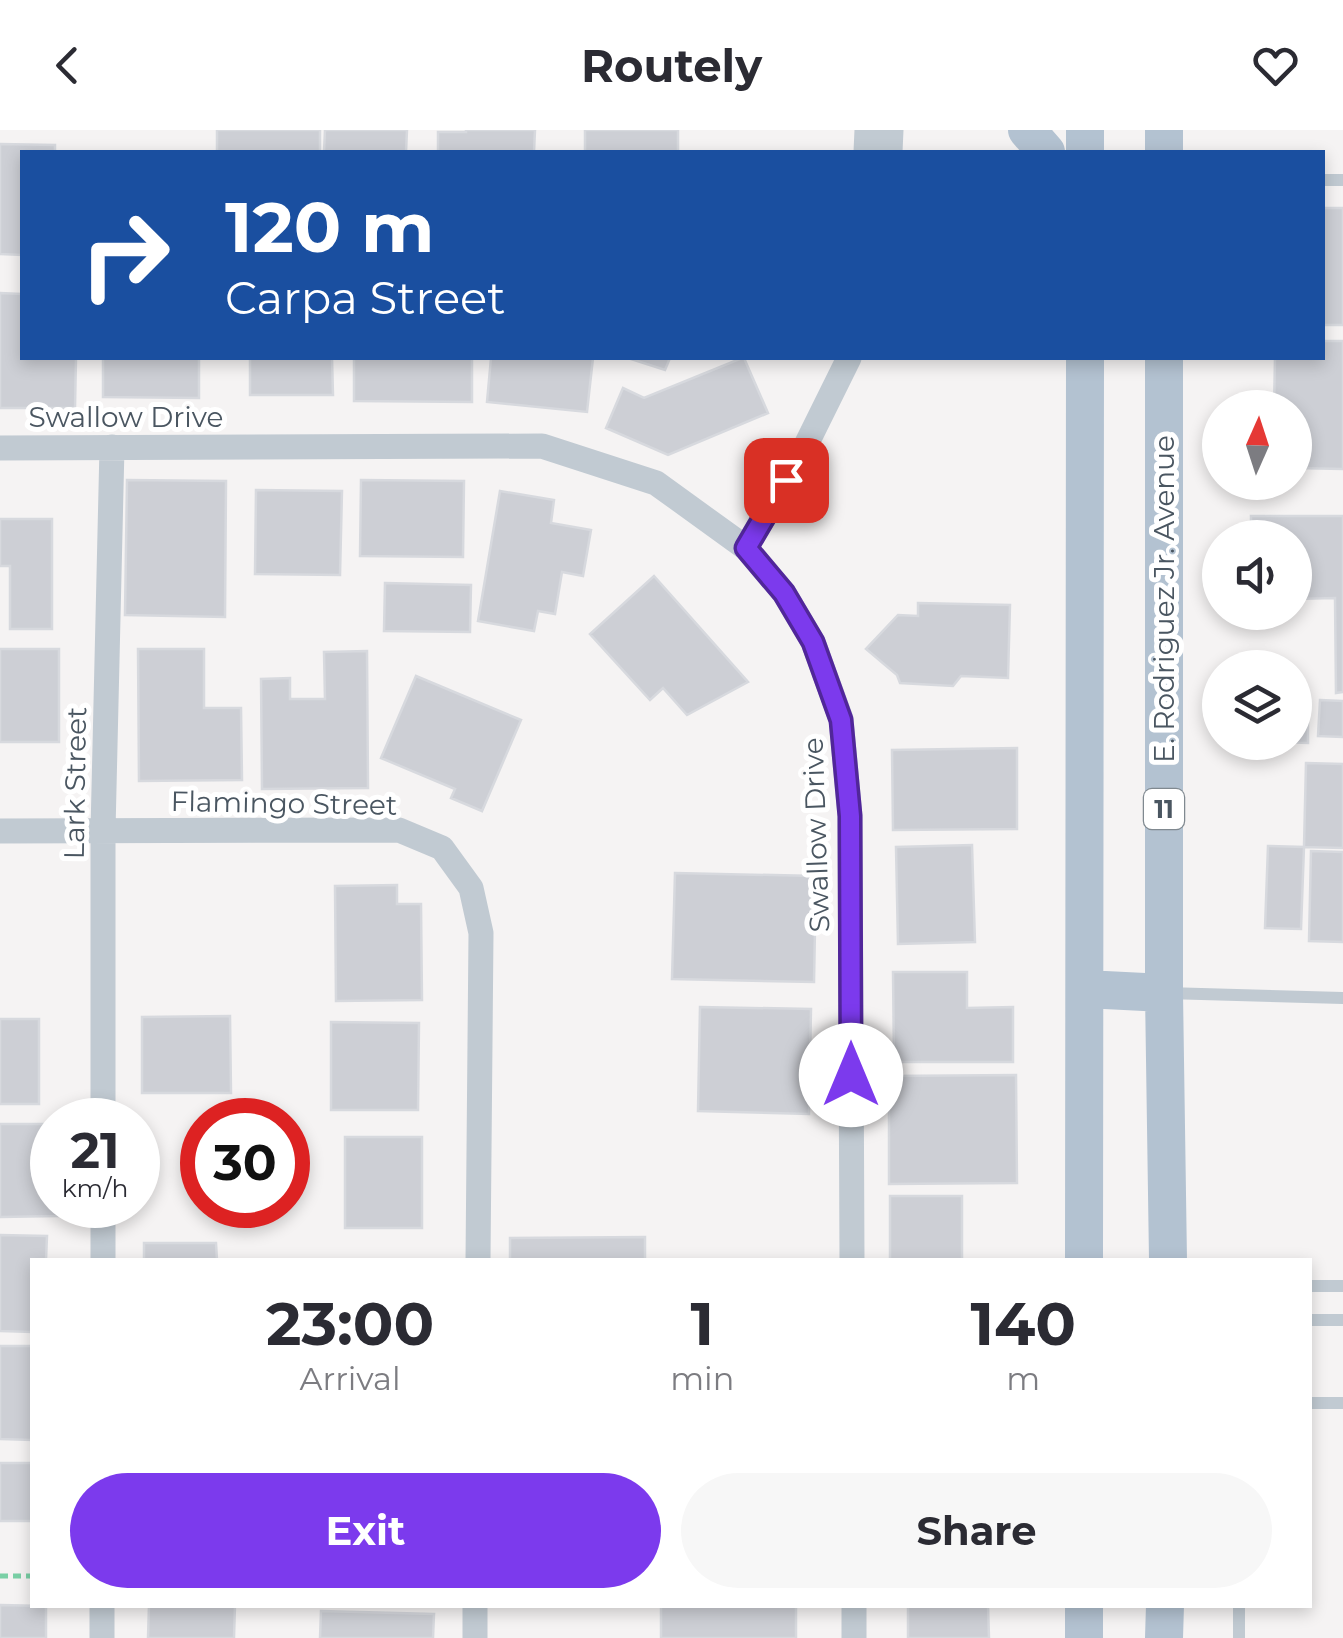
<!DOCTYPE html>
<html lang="en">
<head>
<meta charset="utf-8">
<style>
  :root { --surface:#fff; --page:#f7f7f7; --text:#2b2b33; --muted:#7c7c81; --accent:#7c3aed }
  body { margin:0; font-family:Montserrat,sans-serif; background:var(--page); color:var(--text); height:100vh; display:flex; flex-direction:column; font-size:38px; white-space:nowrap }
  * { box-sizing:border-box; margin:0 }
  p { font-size:32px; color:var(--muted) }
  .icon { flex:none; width:55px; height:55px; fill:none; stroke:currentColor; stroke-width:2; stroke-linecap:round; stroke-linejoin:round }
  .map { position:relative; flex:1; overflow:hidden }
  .side { position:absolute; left:30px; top:1128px; width:1282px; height:350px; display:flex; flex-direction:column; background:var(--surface); border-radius:0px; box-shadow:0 5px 15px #0003 }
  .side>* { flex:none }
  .guide { position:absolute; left:20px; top:20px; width:1305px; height:210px; border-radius:0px; box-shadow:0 5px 15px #0003; background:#1a4fa0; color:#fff; overflow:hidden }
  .needle { width:65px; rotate:3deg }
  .tools { position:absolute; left:1202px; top:260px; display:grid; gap:20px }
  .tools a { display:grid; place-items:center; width:110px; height:110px; border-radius:50%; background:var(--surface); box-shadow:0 5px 15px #0003; font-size:50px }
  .speed { position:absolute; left:30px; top:968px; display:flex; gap:20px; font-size:50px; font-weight:700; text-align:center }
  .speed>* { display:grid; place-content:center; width:130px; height:130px; border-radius:50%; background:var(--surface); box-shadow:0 5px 15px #0003; line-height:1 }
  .speed small { font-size:25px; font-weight:400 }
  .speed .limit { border:15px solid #d22; background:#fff; color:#111 }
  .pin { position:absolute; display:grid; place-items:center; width:85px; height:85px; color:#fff; margin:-42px; border-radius:20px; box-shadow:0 5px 15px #0006 }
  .me { position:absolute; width:110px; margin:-55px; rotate:0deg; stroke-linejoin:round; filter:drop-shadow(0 0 8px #0008) }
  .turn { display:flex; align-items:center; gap:35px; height:210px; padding:0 40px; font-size:45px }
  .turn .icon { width:130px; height:130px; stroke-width:2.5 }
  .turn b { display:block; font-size:70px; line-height:85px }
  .eta { display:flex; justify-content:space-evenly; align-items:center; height:170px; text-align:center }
  .eta b { font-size:60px; font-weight:700; line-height:70px }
  .action { display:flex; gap:20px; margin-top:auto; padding:20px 40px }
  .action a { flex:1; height:115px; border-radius:60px; background:var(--accent); color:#fff; font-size:40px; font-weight:700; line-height:115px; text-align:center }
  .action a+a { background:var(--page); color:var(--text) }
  header { display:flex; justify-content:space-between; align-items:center; height:130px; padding:0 40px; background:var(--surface); font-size:45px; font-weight:700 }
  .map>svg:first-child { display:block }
  .building { fill:#cdcfd5; stroke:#d7d9de; stroke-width:2.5 }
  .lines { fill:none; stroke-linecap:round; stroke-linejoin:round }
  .path { stroke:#7ad0a6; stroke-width:5; stroke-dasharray:8 5; stroke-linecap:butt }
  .service { stroke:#c1cad2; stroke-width:12 }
  .minor { stroke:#c1cad2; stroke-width:25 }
  .primary { stroke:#b3c2d1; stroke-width:38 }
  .route-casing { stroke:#51269a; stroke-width:25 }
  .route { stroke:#7c3aed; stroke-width:18 }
  .labels { text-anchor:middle; stroke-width:10; stroke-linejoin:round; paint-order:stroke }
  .shield { fill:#fff; stroke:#808990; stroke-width:2.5 }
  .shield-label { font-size:25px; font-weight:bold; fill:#4a5661 }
  .street-label { font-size:28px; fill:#4a5661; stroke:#fff }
</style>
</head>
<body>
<header><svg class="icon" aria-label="back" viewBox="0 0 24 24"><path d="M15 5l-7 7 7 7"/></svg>Routely<svg class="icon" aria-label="heart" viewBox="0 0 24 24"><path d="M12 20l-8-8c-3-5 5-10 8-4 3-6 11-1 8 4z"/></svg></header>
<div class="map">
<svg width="1343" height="1508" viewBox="0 0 1343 1508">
  <rect width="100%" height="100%" fill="#f5f3f3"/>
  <path class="building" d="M217,0H320V22H217Z
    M325,0H407L406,22H324Z
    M466,0H535L534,22H438V2H466Z
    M585,0H678V22H585Z
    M0,14L55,15V22H22V125L0,124Z
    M1322,78H1343V195H1322Z
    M22,146V228H76L75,278H0V163L22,164Z
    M1322,211H1343V339L1295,338V278H1274L1275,228H1322Z
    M103,228H199V268L103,267Z
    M250,228H332L333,265H250Z
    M354,228H472V272L354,271Z
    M491,228H593L587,282L487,272Z
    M628,228H670L665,240Z
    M742,228H744L768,283L668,325L606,298L623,258L644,268Z
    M127,350L226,351L225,487L125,485Z
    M361,350L464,351L463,427L360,426Z
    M256,360L342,361L340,445L255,444Z
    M500,361L554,370L551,393L591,400L583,446L562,442L555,484L538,481L534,501L478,491Z
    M1251,386H1343V562L1336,563L1335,468L1295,469V408H1251Z
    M0,389H52V499H10V436H0Z
    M654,446L748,552L687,585L663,558L650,570L590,504Z
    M385,453L471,455L470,502L384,501Z
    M918,473L1010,475L1008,548L961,546L953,556L900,553L897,545L866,519L898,485L918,486Z
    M0,519H59V612H0Z
    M138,519H204V578H241L242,650L139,651Z
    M367,521L368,658L262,659L261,549L290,548V569H325L324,522Z
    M416,546L521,590L482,681L451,668L455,659L381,628Z
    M1320,570L1343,571V607L1318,606Z
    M1295,578L1308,579V613L1280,612H1295Z
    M1017,618V699L893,700L892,620Z
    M1306,633L1343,634V718L1304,717Z
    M972,715L975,812L898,814L896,717Z
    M1268,716L1304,717L1301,799L1265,798Z
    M1311,721L1343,722V812L1309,811Z
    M675,743L816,746L814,852L672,849Z
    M397,755V774H421L422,870L336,871L335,756Z
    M893,842H967V878L1013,877V932H894Z
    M700,877L811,879L809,984L698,981Z
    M230,886L231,963H142V887Z
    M0,889H39V974H0Z
    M331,892L419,893L418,980H331Z
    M1016,945L1017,1053L889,1054V946Z
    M0,994H52V1075H58V1086L0,1087Z
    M345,1007H422V1098H345Z
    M890,1066H962V1130H890Z
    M0,1105L47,1106L46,1130H32V1202L0,1201Z
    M645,1107V1130H510V1108Z
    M144,1113H216L217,1130H144Z
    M0,1216H32V1310L0,1309Z
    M0,1333H32V1391H0Z
    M0,1475L46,1476V1508H0Z
    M149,1475H235L234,1508H148Z
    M661,1475H796V1508H661Z
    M908,1475H988L989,1508H908Z
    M321,1481L434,1484L433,1508H320Z"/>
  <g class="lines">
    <path class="path" d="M0,1446H32"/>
    <path class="service" d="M1322,50H1343
      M1166,863L1343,868
      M1310,1156H1343
      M1310,1190H1343
      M1310,1273H1343
      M1239,1475V1508"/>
    <path class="minor" d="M866,22L867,0
      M890,22L891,0
      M0,318L542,316L656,353L746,418L784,463L813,512L841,589L850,686L852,1130
      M746,418L806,315L849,228
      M0,701L399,700L442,718L471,758L481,803L478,1130
      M103,990V701L112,317
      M103,1130V1075
      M102,1475V1508
      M475,1475V1508
      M854,1508V1475"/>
    <path class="primary" d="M1027,0L1046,22
      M1085,0V22
      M1164,22V0
      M1164,228V863L1168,1130
      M1085,859L1164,863
      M1084,1130L1085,228
      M1084,1508V1475
      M1164,1508L1165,1475"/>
  </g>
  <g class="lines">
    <defs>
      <path id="route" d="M786,350L746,418L784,463L813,512L841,590L850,686L851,945"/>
    </defs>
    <use href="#route" class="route-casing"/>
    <use href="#route" class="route"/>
  </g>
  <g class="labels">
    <rect class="shield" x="1144" y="659" width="40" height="40" rx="8"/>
    <g class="shield-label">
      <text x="1164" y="688">11</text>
    </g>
    <g class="street-label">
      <text x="126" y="297">Swallow Drive</text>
      <text transform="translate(1164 469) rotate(-90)" y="10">E. Rodriguez Jr. Avenue</text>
      <text transform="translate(75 653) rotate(-89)" y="10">Lark Street</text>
      <text transform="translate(284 673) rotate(1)" y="10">Flamingo Street</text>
      <text transform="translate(816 705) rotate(-92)" y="10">Swallow Drive</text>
    </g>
  </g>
</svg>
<div class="tools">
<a><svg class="needle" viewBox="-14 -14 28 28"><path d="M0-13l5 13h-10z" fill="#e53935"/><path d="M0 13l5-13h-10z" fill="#7c7c81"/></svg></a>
<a><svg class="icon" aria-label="sound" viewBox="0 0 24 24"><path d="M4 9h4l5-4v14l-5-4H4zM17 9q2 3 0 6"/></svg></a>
<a><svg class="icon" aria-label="layers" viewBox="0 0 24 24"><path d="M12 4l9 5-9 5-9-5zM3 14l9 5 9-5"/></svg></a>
</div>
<div class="speed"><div>21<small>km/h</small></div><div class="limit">30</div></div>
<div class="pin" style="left:786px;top:350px;background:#d93025"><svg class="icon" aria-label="arrive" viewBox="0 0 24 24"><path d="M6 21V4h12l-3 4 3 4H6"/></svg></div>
<svg class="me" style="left:851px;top:945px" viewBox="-20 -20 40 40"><circle r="19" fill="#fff"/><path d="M0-13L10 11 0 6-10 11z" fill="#7c3aed"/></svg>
<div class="guide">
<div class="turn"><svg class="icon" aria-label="right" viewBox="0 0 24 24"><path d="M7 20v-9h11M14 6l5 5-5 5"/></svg><div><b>120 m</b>Carpa Street</div></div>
</div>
<section class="side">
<div class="eta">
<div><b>23:00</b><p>Arrival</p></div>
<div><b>1</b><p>min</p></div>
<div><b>140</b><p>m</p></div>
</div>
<div class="action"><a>Exit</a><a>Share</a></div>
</section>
</div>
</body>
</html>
